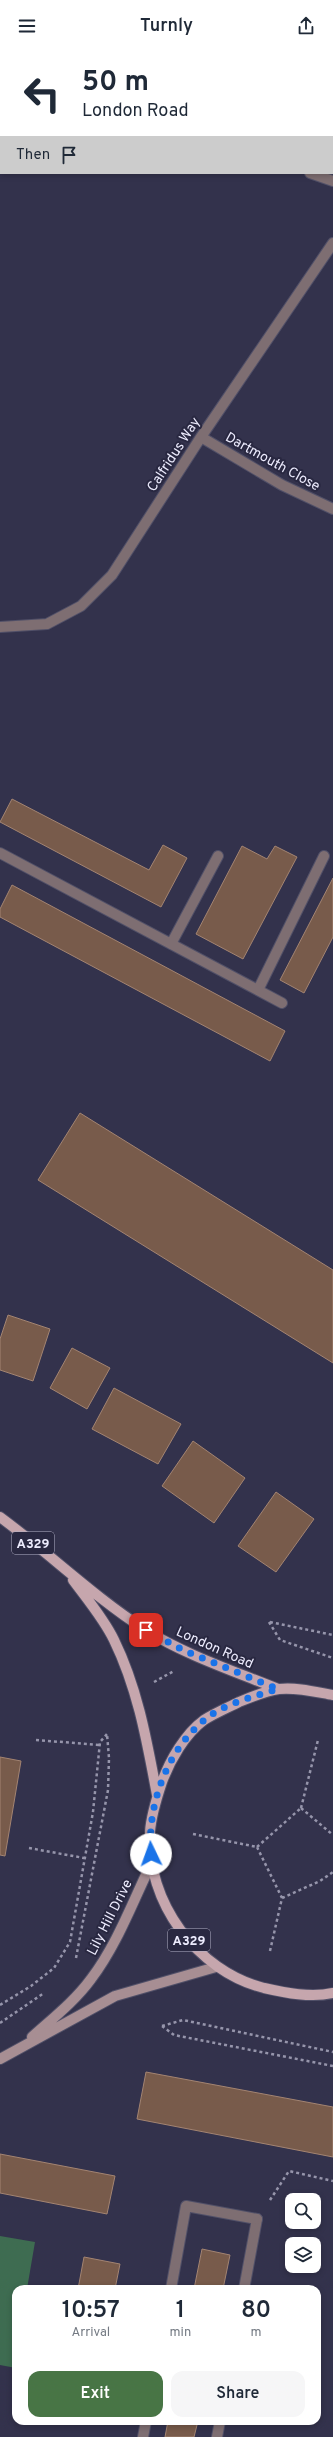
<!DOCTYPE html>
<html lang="en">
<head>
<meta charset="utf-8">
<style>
  :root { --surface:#fff; --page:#f6f6f7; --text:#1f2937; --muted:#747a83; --accent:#487545 }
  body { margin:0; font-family:Overpass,sans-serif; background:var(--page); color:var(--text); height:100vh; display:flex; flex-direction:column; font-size:15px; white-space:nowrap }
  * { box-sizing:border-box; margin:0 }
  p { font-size:13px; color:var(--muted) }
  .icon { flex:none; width:22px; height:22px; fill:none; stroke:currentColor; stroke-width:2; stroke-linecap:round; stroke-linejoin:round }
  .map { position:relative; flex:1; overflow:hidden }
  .sheet { position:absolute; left:12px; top:2233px; width:309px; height:140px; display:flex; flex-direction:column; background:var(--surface); border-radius:12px; box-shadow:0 2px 6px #0003 }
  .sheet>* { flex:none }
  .banner { position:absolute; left:0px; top:0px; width:333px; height:122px; box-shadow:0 2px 6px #0003; background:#fff; color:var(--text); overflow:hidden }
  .tools { position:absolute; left:285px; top:2141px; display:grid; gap:8px }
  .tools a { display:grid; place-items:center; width:36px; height:36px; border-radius:8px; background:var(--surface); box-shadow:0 2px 6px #0003; font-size:20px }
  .pin { position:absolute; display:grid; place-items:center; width:34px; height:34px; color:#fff; margin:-17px; border-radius:8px; box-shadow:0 2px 6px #0006 }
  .me { position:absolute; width:44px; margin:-22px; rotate:357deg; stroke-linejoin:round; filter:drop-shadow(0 0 3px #0008) }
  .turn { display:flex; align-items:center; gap:14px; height:84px; padding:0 16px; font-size:18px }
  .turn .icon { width:52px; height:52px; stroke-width:2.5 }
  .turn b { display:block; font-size:28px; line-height:34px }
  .then { display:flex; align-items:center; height:38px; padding:0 16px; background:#0003; gap:8px; font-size:15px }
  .eta { display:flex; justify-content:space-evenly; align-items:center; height:68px; text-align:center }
  .eta b { font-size:24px; font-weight:600; line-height:28px }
  .cta { display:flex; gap:8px; margin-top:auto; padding:8px 16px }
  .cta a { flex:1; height:46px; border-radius:12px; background:var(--accent); color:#fff; font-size:16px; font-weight:600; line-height:46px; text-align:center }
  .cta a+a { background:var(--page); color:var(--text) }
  header { display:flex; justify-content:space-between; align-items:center; height:52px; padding:0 16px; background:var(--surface); font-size:18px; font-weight:600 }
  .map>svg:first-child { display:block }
  .green { fill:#3e6c51 }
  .building { fill:#785b4b; stroke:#a38472 }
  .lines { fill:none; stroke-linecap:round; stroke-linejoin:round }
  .lane-casing { stroke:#515068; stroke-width:12 }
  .street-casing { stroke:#515068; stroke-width:12 }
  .secondary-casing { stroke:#515068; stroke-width:12 }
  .primary-casing { stroke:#515068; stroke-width:12 }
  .path { stroke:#9695ab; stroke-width:2.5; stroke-dasharray:3 3; stroke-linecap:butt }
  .lane { stroke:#7e6e72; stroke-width:10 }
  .street { stroke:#7e6e72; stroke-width:10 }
  .secondary { stroke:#a78e93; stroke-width:10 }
  .primary { stroke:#c6a6ad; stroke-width:10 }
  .route { stroke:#1a73e8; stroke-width:7; stroke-dasharray:0 12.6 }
  .labels { text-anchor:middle; stroke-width:4; stroke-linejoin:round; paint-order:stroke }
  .shield { fill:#292841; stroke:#b2b0c5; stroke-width:1 }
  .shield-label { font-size:13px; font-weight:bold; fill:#ecebfd }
  .street-label { font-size:14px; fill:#ecebfd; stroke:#292841 }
</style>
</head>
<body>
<header><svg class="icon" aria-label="menu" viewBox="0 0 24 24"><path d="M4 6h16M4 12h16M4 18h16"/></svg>Turnly<svg class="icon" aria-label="share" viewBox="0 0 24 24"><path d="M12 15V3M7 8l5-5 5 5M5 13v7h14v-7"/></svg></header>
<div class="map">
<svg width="333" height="2385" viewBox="0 0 333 2385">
  <rect width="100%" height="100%" fill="#33324c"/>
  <path class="green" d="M0,2184L35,2190L27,2237H16V2316L0,2313Z"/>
  <path class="building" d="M12,747L149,818L163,793L187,806L161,855L0,770Z
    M242,794L267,807L275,794L297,805L243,907L196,882Z
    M333,826V885L304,941L280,928Z
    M12,833L285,979L270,1009L0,865V857Z
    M80,1061L333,1218V1311L38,1128Z
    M8,1263L50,1277L33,1329L0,1318V1287Z
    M72,1296L110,1316L87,1357L50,1336Z
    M114,1336L181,1372L158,1412L92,1377Z
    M193,1389L245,1426L214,1471L162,1434Z
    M276,1440L314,1467L276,1520L238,1494Z
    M0,1705L21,1709L5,1804L0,1803Z
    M146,2020L333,2055V2105L137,2067Z
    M0,2102L115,2124L107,2162L0,2141Z
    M202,2197L230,2203L223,2237H194Z
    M84,2205L120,2212L115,2237H78Z
    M168,2369H198L194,2385H165Z"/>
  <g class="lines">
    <defs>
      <path id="lane" d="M332,25L333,23
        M0,801L282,951
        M171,892L218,804
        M258,938L324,804
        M244,2237L257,2167
        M217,2385L220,2369"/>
      <path id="street" d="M98,0L100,1
        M57,1L58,0
        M0,86L1,84
        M310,121L333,129
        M201,385L282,433L333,457
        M0,575L47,572L81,554L112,523L201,385L333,191
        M171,2237L186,2154L257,2167
        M143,2385L146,2369"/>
      <path id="secondary" d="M32,1985C52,1967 75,1949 91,1927C117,1893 133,1849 152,1810
        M0,2007L115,1944L216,1915"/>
      <path id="primary" d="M0,1465C49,1501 93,1544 144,1577C185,1603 234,1619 278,1637
        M73,1528C87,1547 104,1567 114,1588C138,1637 147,1690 157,1743
        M333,1643C316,1640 297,1635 279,1637C266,1639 251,1645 239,1650C227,1656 215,1661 204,1668C185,1682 170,1708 162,1730C157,1745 151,1764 150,1780C146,1850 197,1919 264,1936C286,1941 311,1946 333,1941"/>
    </defs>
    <use href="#lane" class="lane-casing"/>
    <use href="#street" class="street-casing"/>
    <use href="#secondary" class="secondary-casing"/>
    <use href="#primary" class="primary-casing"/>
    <path class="path" d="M269,1570L280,1588L333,1606
      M270,1570L333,1583
      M154,1630L174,1619
      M36,1688L100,1693
      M301,1756L318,1688
      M301,1756L333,1783
      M193,1782L257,1795
      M257,1795L301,1756
      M257,1795L282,1846
      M29,1796L84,1806
      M282,1846L320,1829L333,1820
      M270,1899L282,1846
      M76,1906L108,1738L109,1706L107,1682
      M0,1953L31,1934L54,1916L70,1890L93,1760L100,1690L107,1682
      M0,1971L44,1941
      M162,1974L174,1983L333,2014
      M162,1974L183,1968L333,2000
      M270,2148L289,2119L333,2129"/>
    <use href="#lane" class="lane"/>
    <use href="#street" class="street"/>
    <use href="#secondary" class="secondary"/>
    <use href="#primary" class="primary"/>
  </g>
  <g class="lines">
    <path class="route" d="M146,1578L185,1599L278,1637C253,1645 222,1652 202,1670C166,1701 147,1754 151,1802"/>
  </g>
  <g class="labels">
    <g class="shield">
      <rect x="12" y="1480" width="42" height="22" rx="3"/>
      <rect x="168" y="1877" width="42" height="22" rx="3"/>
    </g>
    <g class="shield-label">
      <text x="33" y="1496">A329</text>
      <text x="189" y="1893">A329</text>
    </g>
    <g class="street-label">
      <text transform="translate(173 402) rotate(-57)" y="5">Calfridus Way</text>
      <text transform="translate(273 409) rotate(29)" y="5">Dartmouth Close</text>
      <text transform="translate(215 1595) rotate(24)" y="5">London Road</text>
      <text transform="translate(109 1865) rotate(-63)" y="5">Lily Hill Drive</text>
    </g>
  </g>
</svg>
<div class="tools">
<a><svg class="icon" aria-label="search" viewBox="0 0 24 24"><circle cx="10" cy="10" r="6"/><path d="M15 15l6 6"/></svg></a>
<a><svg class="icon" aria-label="layers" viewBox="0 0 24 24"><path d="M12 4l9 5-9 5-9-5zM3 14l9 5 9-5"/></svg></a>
</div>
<div class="pin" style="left:146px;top:1578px;background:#d93025"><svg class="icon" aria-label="arrive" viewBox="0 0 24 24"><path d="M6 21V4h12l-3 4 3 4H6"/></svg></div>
<svg class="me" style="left:151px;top:1802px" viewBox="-20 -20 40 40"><circle r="19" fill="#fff"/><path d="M0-13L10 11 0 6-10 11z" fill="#1a73e8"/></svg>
<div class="banner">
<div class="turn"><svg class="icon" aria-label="left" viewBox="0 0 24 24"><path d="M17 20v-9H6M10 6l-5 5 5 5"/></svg><div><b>50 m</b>London Road</div></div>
<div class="then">Then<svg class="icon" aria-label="arrive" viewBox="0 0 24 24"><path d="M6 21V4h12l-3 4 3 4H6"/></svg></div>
</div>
<section class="sheet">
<div class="eta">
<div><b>10:57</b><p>Arrival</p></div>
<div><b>1</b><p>min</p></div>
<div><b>80</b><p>m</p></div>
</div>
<div class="cta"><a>Exit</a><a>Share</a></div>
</section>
</div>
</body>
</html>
